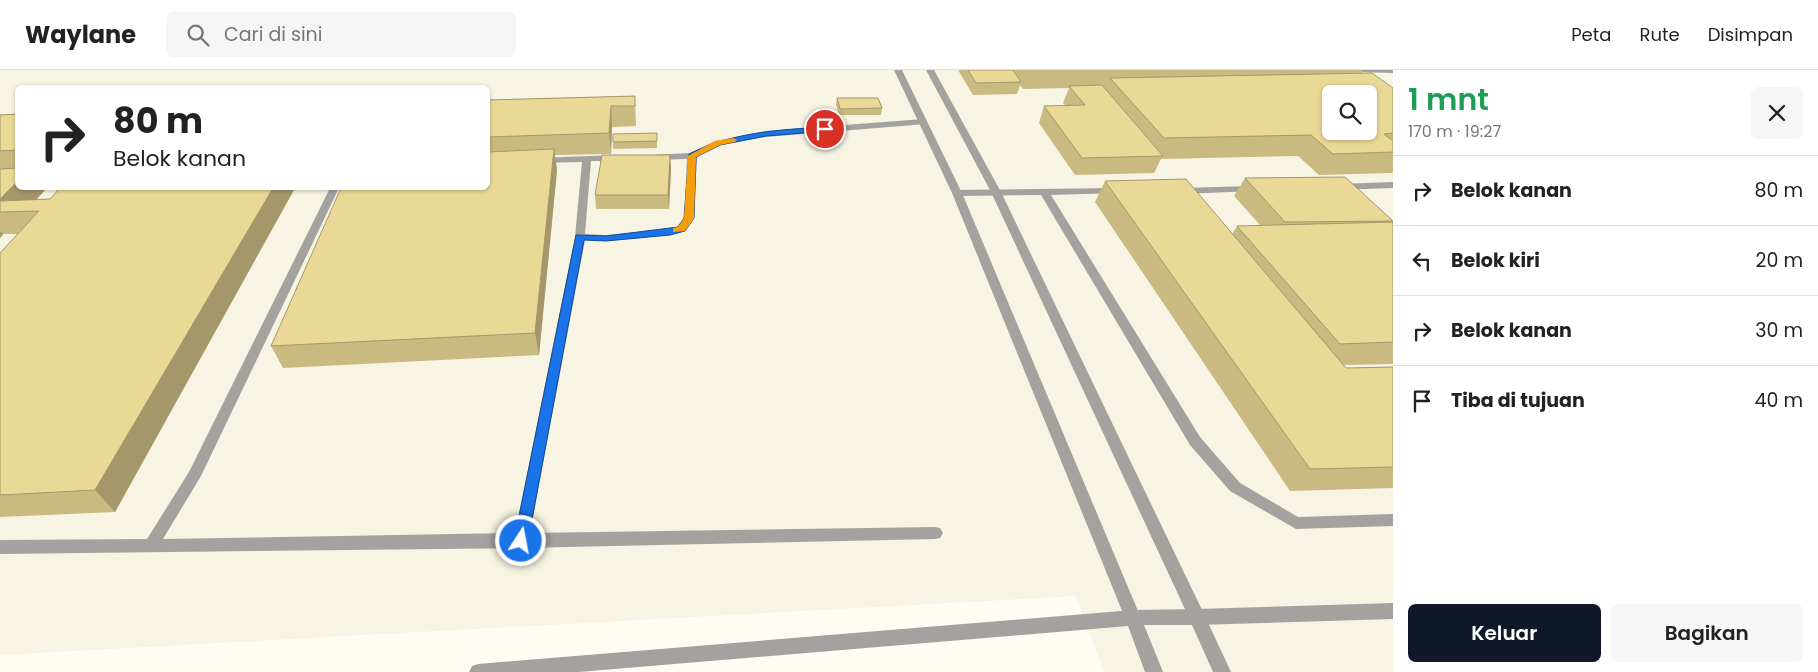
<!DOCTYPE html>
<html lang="id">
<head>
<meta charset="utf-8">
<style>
  :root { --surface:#fff; --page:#f6f6f6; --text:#222; --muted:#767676; --line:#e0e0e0; --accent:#111827 }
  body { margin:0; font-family:Poppins,sans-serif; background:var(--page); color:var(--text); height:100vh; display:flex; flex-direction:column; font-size:19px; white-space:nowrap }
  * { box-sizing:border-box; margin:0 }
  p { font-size:16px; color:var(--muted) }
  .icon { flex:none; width:28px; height:28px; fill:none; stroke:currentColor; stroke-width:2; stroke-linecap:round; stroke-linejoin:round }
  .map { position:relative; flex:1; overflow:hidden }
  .panel { display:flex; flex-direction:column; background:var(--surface); width:425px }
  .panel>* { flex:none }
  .top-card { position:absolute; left:15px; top:15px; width:475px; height:105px; border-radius:8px; box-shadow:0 1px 4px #0004; background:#fff; color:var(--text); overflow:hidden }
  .tools { position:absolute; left:1322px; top:15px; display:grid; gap:10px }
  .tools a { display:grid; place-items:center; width:55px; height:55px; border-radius:8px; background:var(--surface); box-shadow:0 1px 4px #0004; font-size:25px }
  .pin { position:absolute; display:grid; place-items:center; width:42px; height:42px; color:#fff; margin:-21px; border:2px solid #fff; border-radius:50%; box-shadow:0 1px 5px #0007 }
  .me { position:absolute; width:55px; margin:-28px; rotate:11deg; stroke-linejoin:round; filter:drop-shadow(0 0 4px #0008) }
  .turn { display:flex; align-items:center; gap:18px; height:105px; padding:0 15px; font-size:22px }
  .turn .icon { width:65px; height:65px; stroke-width:2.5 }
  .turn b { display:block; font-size:35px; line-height:42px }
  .round { display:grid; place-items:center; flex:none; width:52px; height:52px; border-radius:8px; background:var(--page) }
  .head { display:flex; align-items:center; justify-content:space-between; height:85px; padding:0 15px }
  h1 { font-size:30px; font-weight:600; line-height:38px; color:#1e9e55 }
  .primary-button { display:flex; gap:10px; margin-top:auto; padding:10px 15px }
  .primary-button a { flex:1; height:58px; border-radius:8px; background:var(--accent); color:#fff; font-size:20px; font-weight:600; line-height:58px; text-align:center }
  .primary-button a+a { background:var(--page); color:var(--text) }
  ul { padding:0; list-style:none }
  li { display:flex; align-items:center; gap:15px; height:70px; padding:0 15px; border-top:1px solid var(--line) }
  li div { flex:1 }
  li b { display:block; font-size:19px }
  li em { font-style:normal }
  header { display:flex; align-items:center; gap:30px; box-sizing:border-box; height:70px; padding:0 25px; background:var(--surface); border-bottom:1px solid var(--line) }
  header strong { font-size:24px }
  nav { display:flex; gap:28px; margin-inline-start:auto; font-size:18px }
  .search { width:350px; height:45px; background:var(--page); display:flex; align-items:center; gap:12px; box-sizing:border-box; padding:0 18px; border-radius:8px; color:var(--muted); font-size:19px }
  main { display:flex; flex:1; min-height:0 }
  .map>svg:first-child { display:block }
  .built { fill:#f8f4e3; fill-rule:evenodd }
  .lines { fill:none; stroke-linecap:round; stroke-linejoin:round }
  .service { fill:#a3a29e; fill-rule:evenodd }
  .minor { fill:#a3a29e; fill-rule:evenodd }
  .tertiary { fill:#a3a29e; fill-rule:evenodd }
  .wall { fill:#c9ba81 }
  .shaded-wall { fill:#a49769 }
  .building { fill:#ead896; stroke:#a49769; fill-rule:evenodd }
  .route { fill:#1a73e8; stroke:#114b97 }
  .slow { fill:#f59e0b }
</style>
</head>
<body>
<header>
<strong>Waylane</strong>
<div class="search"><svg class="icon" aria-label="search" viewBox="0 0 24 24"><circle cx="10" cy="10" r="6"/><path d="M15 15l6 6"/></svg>Cari di sini</div>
<nav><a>Peta</a><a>Rute</a><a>Disimpan</a></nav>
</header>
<main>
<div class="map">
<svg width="1393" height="602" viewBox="0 0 1393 602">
  <rect width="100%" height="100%" fill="#fefcf3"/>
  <path class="built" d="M0,0H1393V602H1104L1076,526L0,585ZM18,18H488V118H18ZM1331,24H1369V61H1331Z"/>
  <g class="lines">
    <path class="service" d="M1351,0H1393V3L1355,2Z
      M923,49L927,52L926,54L766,67L721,75L697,87L694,148L685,161L670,165L606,171L585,170L530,463L935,457L940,458L943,463L940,468L935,469L521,478L0,484V470L147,469L189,402L330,118H339L201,406L163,469L515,463L575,167L582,92L540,93L535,90L537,88L617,85L622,88L617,91H591L585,164L606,165L670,159L677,157L684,148L687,89L654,90L649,87L651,85L690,83L715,71L766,61Z
      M1393,112V118L1338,120L1333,117L1338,114Z
      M1253,116L1256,117V121L1181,124L1176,121L1181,118Z
      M1116,118L1119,119V123L1051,125L1200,367L1240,413L1298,447L1393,444V456L1296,459L1230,421L1190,375L1041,125L957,126L952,123L957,120Z
      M1393,533V549L1197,555L1191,552L1189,547L1191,542L1197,539Z"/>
    <path class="minor" d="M894,0H902L962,123L1141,548L1139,553L1133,556L1127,553L952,123Z
      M926,0H934L1001,122L1203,542L1205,547L1203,552L1197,555L1191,552L991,122Z"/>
    <path class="tertiary" d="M1197,539L1203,542L1231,602H1213L1192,555H1144L1163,602H1145L1128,556L579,602H469L472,596L478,594L1133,540Z"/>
  </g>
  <path class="wall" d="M958,0H1363L1361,3L1393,18V102L1392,103L1319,105L1298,86L1161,89L1154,103L1075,105L1039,53L1044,36H1066L1063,33L1069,18L1023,19L1020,15L1017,24L973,25Z
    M635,26L636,56L612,57L611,84L555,85L557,100L539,285L283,298L271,276L488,118V30Z
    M837,28L882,38L881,45H839L836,35Z
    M18,44V118L46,119L36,130L50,129L60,118H295L115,442L0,447V183L18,164H3L0,168V45Z
    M657,63V78L613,79V72Z
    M671,98L669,139H596L595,125Z
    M1245,108L1393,151L1392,152H1393V294L1343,295L1346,298L1393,297V418L1290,421L1095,132L1105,111L1232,164L1237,156L1260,155L1234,126Z"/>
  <path class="shaded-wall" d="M611,36L612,57L611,84L609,63Z
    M554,79L557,100L539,285L535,263Z
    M670,85L671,98L669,139L668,125Z
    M18,111V118H45L46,119L24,142L0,134V129Z
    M273,118H295L115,442L95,420Z
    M0,161L3,164L0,168Z"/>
  <path class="building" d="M968,0H1013L1021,12L976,13Z
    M1372,3L1393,18V63L1384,64L1393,71V82L1333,84L1311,65L1164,68L1110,8ZM1331,24H1369V61H1331Z
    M1102,15L1163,86L1082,88L1044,36L1085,35L1069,16Z
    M635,26V36H611L609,63L488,67V30Z
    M837,28H878L882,38L840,39Z
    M18,44V80L0,81V45Z
    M657,63V71L613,72V64Z
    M554,79L535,263L271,276L341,118H488V82Z
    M602,85H670L668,125H595Z
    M18,98V111L0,129V99Z
    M1345,107L1393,151L1285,152L1245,108Z
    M1186,109L1346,298L1393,297V397L1310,399L1105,111Z
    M60,118H273L95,420L0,425V183L39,141L0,142V131L50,129Z
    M1393,152V272L1340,274L1237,156Z"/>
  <path class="route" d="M825,57L829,59L828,61L766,66L720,75L696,87L694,148L685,161L670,165L606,171L584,170L528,471L526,475L521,477L517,475L514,471L576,165L606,166L678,157L684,148L689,84C734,62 776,60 825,57Z"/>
  <path class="slow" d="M733,68L737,70L735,72L720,75L696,87L694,148L685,161L673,162V158L678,157L684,148L688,86L715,71Z"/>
</svg>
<div class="tools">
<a><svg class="icon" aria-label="search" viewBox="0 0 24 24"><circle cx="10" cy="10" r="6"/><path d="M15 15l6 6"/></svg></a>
</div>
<div class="pin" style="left:825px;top:59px;background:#d93025"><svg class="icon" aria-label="arrive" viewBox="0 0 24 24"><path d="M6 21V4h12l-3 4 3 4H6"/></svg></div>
<svg class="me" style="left:521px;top:471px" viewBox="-20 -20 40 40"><circle r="17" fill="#1a73e8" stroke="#fff" stroke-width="3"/><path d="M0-11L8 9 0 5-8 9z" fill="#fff"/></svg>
<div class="top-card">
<div class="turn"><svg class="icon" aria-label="right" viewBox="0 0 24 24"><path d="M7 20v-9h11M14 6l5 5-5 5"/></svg><div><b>80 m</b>Belok kanan</div></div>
</div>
</div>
<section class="panel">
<div class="head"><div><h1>1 mnt</h1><p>170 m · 19:27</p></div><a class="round"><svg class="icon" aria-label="close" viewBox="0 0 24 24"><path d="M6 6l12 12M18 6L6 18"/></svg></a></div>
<ul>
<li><svg class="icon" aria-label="right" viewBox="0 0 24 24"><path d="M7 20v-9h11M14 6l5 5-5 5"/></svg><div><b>Belok kanan</b></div><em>80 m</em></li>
<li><svg class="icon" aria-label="left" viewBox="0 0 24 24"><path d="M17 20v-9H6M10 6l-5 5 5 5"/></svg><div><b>Belok kiri</b></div><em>20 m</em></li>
<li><svg class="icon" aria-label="right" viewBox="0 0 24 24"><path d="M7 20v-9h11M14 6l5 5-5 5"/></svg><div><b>Belok kanan</b></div><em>30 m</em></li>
<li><svg class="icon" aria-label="arrive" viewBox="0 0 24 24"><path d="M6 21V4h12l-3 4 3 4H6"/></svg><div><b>Tiba di tujuan</b></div><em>40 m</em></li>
</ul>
<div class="primary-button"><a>Keluar</a><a>Bagikan</a></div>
</section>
</main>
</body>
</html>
